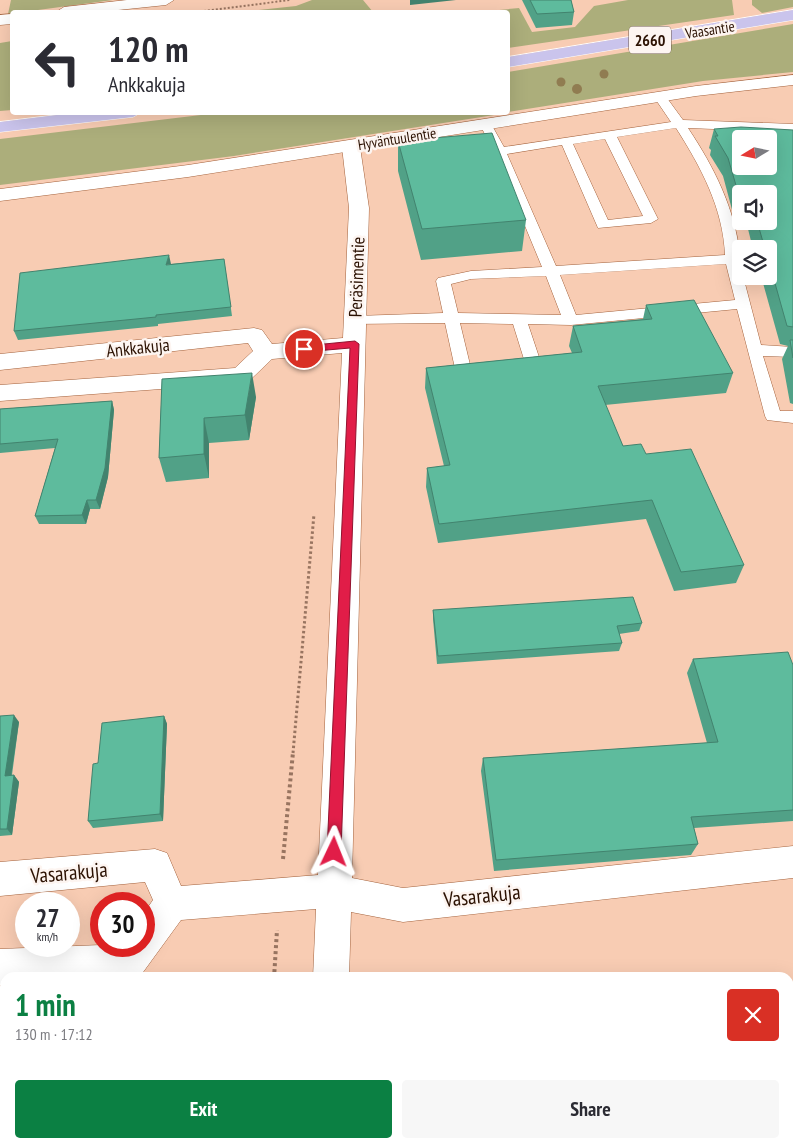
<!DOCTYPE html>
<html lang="en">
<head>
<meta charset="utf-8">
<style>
  :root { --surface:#fff; --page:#f7f7f7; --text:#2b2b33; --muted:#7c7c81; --accent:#0b8043 }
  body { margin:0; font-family:"PT Sans Narrow",sans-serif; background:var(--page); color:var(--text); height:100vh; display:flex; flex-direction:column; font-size:19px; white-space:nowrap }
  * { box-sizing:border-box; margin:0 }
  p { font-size:16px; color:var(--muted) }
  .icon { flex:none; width:28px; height:28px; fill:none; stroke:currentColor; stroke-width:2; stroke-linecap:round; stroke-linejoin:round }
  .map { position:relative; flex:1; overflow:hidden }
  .sheet { position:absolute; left:0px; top:972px; width:794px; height:176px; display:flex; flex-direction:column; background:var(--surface); border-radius:15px 15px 0 0; box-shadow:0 5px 20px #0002 }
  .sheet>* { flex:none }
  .guide { position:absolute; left:10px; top:10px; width:500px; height:105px; border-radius:5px; box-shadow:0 5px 20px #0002; background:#fff; color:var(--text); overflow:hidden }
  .needle { width:32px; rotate:260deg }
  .tools { position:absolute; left:732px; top:130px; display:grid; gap:10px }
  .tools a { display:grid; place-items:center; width:45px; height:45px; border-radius:5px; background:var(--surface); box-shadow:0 5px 20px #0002; font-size:25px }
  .speed { position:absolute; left:15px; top:892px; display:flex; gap:10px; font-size:25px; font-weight:700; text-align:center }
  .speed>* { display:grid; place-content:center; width:65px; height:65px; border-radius:50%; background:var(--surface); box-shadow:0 5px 20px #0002; line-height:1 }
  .speed small { font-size:12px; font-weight:400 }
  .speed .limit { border:8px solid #d22; background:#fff; color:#111 }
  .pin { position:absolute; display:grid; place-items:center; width:42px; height:42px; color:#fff; margin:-21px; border:2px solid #fff; border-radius:50%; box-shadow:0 1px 5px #0007 }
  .me { position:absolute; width:55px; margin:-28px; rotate:2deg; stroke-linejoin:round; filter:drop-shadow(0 0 4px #0008) }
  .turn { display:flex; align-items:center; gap:18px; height:105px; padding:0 15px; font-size:22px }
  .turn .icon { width:65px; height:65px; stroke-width:2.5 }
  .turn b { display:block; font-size:35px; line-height:42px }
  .round { display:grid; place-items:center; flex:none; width:52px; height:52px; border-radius:5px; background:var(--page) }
  .head { display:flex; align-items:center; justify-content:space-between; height:85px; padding:0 15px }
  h1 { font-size:30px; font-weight:700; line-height:38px; color:var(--accent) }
  .cta { display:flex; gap:10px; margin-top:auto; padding:10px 15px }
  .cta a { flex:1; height:58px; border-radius:5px; background:var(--accent); color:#fff; font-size:20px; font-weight:700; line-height:58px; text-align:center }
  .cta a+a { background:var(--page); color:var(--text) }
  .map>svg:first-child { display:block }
  .green { fill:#acae7b }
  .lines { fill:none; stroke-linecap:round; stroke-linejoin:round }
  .service-casing { stroke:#a4623c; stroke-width:1 }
  .minor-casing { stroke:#a4623c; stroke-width:1 }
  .tertiary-casing { stroke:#a4623c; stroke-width:1 }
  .primary-casing { stroke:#fff; stroke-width:1 }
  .path-far2 { stroke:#987460; stroke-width:2; stroke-dasharray:2 2; stroke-linecap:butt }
  .path-far1 { stroke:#987460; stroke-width:3; stroke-dasharray:2.5 2.5; stroke-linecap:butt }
  .path { stroke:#987460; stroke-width:4; stroke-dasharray:3 3; stroke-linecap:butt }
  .service { fill:#fff; fill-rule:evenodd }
  .minor { fill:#fff; fill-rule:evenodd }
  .tertiary { fill:#fff; fill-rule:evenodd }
  .primary { fill:#cac4ec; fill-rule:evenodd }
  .tree { fill:#907c51 }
  .wall { fill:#51a187 }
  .shaded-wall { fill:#42836e }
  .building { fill:#5ebb9d; stroke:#42836e; fill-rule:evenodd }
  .route { fill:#e11d48; stroke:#92132f }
  .labels { text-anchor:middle; stroke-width:5; stroke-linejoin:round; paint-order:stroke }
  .far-street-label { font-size:15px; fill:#2c1203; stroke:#fdf5f1 }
  .shield { fill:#fdf5f1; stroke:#6b564a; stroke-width:1 }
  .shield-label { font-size:16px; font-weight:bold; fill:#2c1203 }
  .street-label { font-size:18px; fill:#2c1203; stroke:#fdf5f1 }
  .near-street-label { font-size:21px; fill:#2c1203; stroke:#fdf5f1 }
</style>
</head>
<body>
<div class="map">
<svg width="793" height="1148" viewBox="0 0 793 1148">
  <rect width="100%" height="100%" fill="#f8ccb3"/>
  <path class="green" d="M11,0H113L8,14Z
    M312,0H363L373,12H241L296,6Z
    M628,0H732L734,15L508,48V12H478L519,8L532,32L575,27L594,6Z
    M752,0H793V7L762,13L752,5Z
    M793,24V72L703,81L508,112V72Z
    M12,41V110L0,111V43Z
    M226,112H507V113L234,156L0,185V139Z"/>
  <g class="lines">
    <defs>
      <path id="service" d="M660,93L664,94L683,120L793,124V132L688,128C718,173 741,221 741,276H743L761,345L793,347V357L763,356L780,411H793V423L767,420L765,416L737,309L571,325L528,324L543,369L541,373H529L527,369L513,324L460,323L472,373L470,377H458L456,373L445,323L351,324L348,321L351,318L356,316L443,313L436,281L438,278L471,271L542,267L494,151L480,125L482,122H490L504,147L671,122L654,97ZM676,128C701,167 723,208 725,255L556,266L507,154L562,145L598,228L651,223L658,219L617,137ZM605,139L643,216L608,220L573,144ZM726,264L735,300L576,315L560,275ZM546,276L561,315L458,313L451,284L471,279Z"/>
      <path id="minor" d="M351,141L358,143L360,147L369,208L352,878L403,888L793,846V878L403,922L351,912L349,978H313L316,909L181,920L141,975L134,978H5V985H0V949L101,945L144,946V913L153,900L145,882L0,896V862L155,849L167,853L181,886L318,875L342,353L272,359L249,381L241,383L0,401V385L235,368L253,351L248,343L0,370V354L254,328L262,330L272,344L343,338L349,208L342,147L344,143Z
        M308,1144H348V1148H308Z"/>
      <path id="tertiary" d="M127,0H174L166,5L99,12H56L64,7Z
        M12,14V24L0,25V15Z
        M793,75V85L696,96L188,177L0,201V189L188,165L696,86Z"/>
      <path id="primary" d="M793,10V20L508,67V57Z
        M81,112H142L133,117L0,132V122Z"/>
    </defs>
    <use href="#service" class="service-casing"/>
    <use href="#minor" class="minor-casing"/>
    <use href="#tertiary" class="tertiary-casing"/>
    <use href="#primary" class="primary-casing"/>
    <path class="path-far2" d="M196,12L290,0"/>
    <path class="path-far1" d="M293,753L314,514"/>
    <path class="path" d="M283,859L293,752
      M274,978L277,930
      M261,1144V1148"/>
    <use href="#service" class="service"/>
    <use href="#minor" class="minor"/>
    <use href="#tertiary" class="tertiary"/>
    <use href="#primary" class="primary"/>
  </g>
  <g class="tree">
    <circle cx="604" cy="74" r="4.5"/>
    <circle cx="561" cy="82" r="4.5"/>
    <circle cx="577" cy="89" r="5"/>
  </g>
  <path class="wall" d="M522,0H571L574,12L572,25L536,28Z
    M714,129L793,130V404L790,403L782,359L788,346L780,344L761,276H769V249H753L746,221H769V194H741V218L734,217L723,176L710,155L711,150L709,148Z
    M398,141L526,220L522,251L421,260L398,171Z
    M224,259L232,316L158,324V326L18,340L14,331L171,264Z
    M646,305L733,373L726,393L605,405L623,446L646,454L744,565L736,583L674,591L646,519L438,543L426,487L427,468L444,466L425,388L426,368L572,353L569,346L573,326L643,319Z
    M162,379L256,397L249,440L209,443V478L166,482L159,458Z
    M112,401L114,410L108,477L100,509H90L86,524H39L35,516L55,448L0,453V409Z
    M433,610L642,623L639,631L619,634L622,643L619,651L437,664L433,619Z
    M693,659L793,665V821L694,828L698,844L691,855L494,871L481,771L483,758L707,743L687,673Z
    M0,716L19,722L12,775H14L19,782L12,835L0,836Z
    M164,716L167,724L163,821L93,828L88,821L98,763Z"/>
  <path class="shaded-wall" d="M410,0H456L410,5Z
    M169,255L171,264L166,265Z
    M252,373L256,397L249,440L245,415Z
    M112,401L114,410L108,477L100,509L96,500Z
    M204,418L209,443V478L204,454Z
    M87,500L90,509L86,524L82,515Z
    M14,715L19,722L10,783L5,776Z
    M164,716L167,724L163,821L160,814Z
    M14,775L19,782L12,835L7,829Z"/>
  <path class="building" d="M530,0H571L574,12L537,14Z
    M741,127L793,130V327L787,326L769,262V249H765L757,221H769V194H741V199H740L728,158L715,136H718L714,129ZM741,139H769V166H741Z
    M492,133L526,220L422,229L398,141Z
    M169,255L166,265L224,259L231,307L156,315V317L14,331L20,273Z
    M694,300L733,373L598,386L623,446L641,444L646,454L691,449L744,565L681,572L652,500L439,524L427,468L450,465L426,368L582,352L573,326L652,319L646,305Z
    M790,340H793V358Z
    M252,373L245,415L204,418V454L159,458L162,379Z
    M112,401L105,468L96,500H87L82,515L35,516L58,439L0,444V409Z
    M633,597L642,623L617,626L622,643L438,656L433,610Z
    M788,652L793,665V810L691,817L698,844L496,860L483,758L718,742L693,659Z
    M14,715L5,776L14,775L7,829H0V716Z
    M164,716L160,814L88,821L93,764L98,763L102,723Z
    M453,1144H549L550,1148H428Z"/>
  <path class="route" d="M355,341L359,344L341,852L339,856L334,858L329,856L327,852L350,348L304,352L300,349L304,346Z"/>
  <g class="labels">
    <g class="far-street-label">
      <text transform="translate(710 30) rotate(-9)" y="5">Vaasantie</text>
      <text transform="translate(397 139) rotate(-9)" y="5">Hyväntuulentie</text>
    </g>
    <rect class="shield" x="629" y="26.5" width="42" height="27" rx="4"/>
    <g class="shield-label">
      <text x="650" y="46">2660</text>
    </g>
    <g class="street-label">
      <text transform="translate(357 277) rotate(-88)" y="6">Peräsimentie</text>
      <text transform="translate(138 348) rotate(-6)" y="6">Ankkakuja</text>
    </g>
    <g class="near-street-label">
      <text transform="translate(69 873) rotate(-5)" y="7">Vasarakuja</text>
      <text transform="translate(482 896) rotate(-6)" y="7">Vasarakuja</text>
    </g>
  </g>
</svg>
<div class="tools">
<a><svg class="needle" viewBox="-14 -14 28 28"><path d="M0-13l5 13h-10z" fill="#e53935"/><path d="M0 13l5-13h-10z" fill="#7c7c81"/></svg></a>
<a><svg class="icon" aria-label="sound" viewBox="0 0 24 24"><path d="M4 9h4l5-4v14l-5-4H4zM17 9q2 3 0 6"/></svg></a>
<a><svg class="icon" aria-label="layers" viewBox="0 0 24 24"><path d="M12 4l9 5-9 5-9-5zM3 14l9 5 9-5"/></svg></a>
</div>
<div class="speed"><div>27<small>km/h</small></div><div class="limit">30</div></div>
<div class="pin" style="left:304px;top:349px;background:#d93025"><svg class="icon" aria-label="arrive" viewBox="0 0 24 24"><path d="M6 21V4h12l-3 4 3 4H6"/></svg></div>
<svg class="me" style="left:334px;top:852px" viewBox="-20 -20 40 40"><path d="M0-17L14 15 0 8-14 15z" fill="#e11d48" stroke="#fff" stroke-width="4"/></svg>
<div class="guide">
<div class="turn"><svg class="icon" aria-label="left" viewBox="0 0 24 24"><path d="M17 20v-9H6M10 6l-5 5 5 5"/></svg><div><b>120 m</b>Ankkakuja</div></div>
</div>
<section class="sheet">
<div class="head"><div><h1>1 min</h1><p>130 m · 17:12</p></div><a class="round" style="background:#d93025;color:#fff"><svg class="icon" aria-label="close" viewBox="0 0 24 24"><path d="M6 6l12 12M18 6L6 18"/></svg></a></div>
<div class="cta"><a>Exit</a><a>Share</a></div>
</section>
</div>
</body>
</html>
